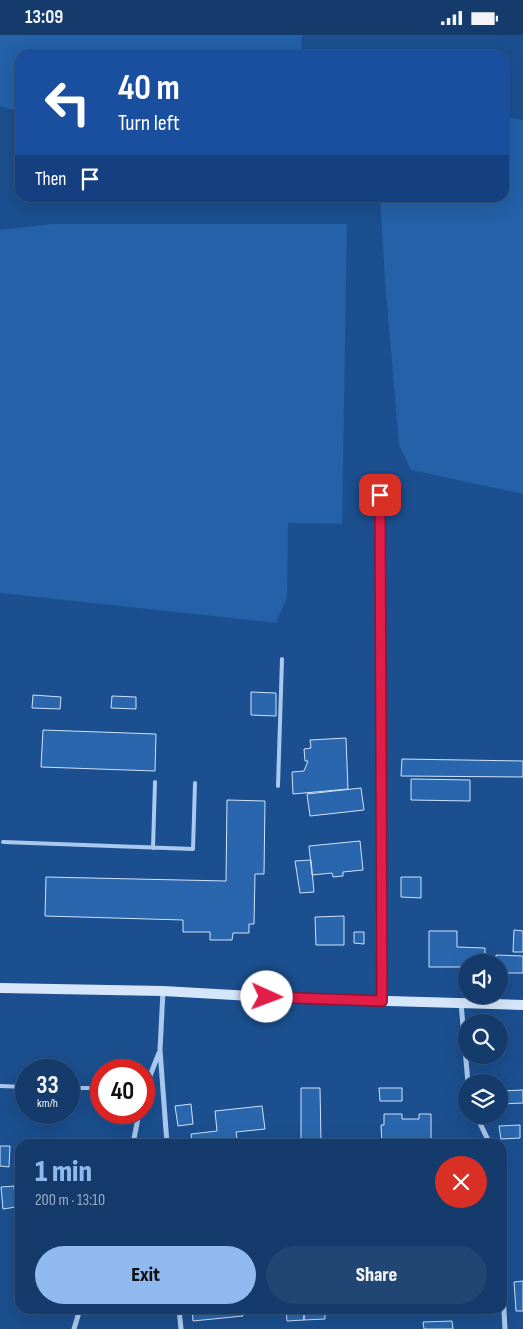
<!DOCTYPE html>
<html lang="en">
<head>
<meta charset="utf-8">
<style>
  :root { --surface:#143b6b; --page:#214673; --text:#f1f3f6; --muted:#9dadc1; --line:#33557e; --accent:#90b9f0 }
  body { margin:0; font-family:"Sofia Sans Condensed",sans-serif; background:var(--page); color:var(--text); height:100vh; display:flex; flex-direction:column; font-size:19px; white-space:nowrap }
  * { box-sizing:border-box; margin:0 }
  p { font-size:16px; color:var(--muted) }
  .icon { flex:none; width:28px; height:28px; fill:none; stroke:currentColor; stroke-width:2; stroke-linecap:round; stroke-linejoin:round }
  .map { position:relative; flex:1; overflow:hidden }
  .sheet { position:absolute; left:15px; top:1104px; width:492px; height:175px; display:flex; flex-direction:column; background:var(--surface); border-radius:15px; box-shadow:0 5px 20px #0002,0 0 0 1px var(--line) }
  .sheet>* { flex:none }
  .banner { position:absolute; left:15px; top:15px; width:494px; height:152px; border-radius:15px; box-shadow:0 5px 20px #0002,0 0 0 1px var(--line); background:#1a4fa0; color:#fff; overflow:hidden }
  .buttons { position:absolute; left:458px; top:919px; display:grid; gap:10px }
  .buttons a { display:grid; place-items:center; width:50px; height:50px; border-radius:50%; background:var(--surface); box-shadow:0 5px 20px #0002,0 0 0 1px var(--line); font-size:25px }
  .speed { position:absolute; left:15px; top:1024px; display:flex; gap:10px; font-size:25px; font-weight:700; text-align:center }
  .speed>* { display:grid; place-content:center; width:65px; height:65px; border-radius:50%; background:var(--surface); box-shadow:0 5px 20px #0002,0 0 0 1px var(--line); line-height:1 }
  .speed small { font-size:12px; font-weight:400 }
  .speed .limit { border:8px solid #d22; background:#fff; color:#111 }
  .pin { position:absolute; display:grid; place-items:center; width:42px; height:42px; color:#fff; margin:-21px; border-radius:10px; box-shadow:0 2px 8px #0006 }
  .me { position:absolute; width:55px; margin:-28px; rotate:92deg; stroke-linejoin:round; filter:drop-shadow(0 0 4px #0008) }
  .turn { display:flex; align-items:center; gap:18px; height:105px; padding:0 20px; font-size:22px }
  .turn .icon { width:65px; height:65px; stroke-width:2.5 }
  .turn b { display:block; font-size:35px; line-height:42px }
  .then { display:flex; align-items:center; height:48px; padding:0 20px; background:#0003; gap:10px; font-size:19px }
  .round { display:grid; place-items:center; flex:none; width:52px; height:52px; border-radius:26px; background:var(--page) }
  .headline { display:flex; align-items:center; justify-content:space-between; height:85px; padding:0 20px }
  h1 { font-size:30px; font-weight:800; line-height:38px; color:var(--accent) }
  .button { display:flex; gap:10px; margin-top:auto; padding:10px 20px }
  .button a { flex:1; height:58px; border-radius:30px; background:var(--accent); color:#111; font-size:20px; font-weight:800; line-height:58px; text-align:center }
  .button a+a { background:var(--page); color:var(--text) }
  .status { display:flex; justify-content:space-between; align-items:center; height:35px; padding:0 25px; background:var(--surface); direction:ltr }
  .status svg { height:14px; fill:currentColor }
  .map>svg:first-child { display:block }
  .green { fill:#2461a8 }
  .building { fill:#2a66ad; stroke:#cfe3fa }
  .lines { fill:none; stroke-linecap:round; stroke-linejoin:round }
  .lane { stroke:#a9c9ee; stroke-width:4 }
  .street { stroke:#a9c9ee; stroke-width:5 }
  .secondary { stroke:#d6e6fa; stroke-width:10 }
  .route-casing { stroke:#92132f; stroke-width:12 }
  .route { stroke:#e11d48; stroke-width:9 }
</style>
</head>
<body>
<div class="status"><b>13:09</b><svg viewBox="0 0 49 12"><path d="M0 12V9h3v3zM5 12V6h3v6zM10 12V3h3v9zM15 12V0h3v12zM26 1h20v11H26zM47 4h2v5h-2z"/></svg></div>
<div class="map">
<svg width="523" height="1294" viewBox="0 0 523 1294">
  <rect width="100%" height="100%" fill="#1b4f8f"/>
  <path class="green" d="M0,0H302L301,20H20V77L0,71Z
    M504,82L523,85V459L411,435L399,410L385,245L380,163L504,162Z
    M51,189H347L342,489L288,488L287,563L276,588L0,558V195Z"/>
  <path class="building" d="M251,657L276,658V681L251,680Z
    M33,660L61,662L60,674L32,673Z
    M112,661L136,662V674L111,673Z
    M43,695L156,699L155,736L41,732Z
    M346,703L348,754L293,759L292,737L304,736L308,726H305L304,714L311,713L310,705Z
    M402,724L523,726V742L401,741Z
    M411,744L470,745V766L411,765Z
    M361,753L364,775L310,781L307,759Z
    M227,765L265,766L264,839H255L254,889H249V898H233L232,905H210V897H183V885L45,881L46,842L226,846Z
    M360,806L363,835L343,837V841L333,842L332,838L312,840L309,811Z
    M311,825L314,857L300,858L295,826Z
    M401,842H421V863L401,862Z
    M344,881V910H316L315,882Z
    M514,895L523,896V917H513Z
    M429,896H457V912L485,913V928H466V932H429Z
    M354,897H364V909L354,908Z
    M496,920L523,921V938H499V928H496Z
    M301,1053H320L321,1106L301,1107Z
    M379,1053H402V1066H380Z
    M523,1055V1068L501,1069L500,1056Z
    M191,1069L193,1089L178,1091L175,1071Z
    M262,1071L265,1094L236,1097L238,1109H192L191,1099L217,1096L215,1076Z
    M384,1079H402V1084H419V1079H431V1108L382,1109L381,1090H384Z
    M520,1090V1103L501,1104L499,1091Z
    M0,1111H10L9,1132L0,1131Z
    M14,1151L16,1172L3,1174L1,1152Z
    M523,1246V1276H516L514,1247Z
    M192,1274H242L243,1281L193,1286Z
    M286,1274H304V1285L287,1286Z
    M304,1274H325V1284L304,1285Z
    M452,1286L453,1294H424L423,1287Z"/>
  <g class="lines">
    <path class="lane" d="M278,751L282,624
      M3,807L193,814L195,748
      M153,813L155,747
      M0,1051L26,1052
      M69,1053H101"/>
    <path class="street" d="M380,461L382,966
      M163,956L160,1015L167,1109
      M461,968L468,1048
      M144,1056L159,1018
      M476,1080L490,1109
      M133,1109L139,1078
      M502,1239L505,1294
      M179,1274L181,1294
      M74,1294L80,1274"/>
    <path class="secondary" d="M0,953L163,956L285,963L523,970"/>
  </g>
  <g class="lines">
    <defs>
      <path id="route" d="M267,962L382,966L380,460"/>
    </defs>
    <use href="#route" class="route-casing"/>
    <use href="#route" class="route"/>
  </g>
</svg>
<div class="buttons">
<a><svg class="icon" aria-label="sound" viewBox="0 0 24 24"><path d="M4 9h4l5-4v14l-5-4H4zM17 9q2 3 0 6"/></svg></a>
<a><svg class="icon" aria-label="search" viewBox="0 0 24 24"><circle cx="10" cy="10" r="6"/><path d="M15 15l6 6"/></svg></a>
<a><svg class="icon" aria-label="layers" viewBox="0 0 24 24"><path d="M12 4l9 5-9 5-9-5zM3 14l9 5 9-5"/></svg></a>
</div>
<div class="speed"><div>33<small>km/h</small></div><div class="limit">40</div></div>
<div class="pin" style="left:380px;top:460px;background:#d93025"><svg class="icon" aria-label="arrive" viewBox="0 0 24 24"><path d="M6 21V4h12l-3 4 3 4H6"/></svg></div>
<svg class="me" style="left:267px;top:962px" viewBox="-20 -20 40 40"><circle r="19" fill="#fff"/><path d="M0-13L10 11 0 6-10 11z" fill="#e11d48"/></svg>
<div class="banner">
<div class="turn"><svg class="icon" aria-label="left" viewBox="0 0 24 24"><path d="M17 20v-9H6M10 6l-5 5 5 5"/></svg><div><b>40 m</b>Turn left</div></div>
<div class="then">Then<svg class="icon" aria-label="arrive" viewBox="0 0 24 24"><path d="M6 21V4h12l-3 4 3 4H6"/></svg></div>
</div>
<section class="sheet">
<div class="headline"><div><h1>1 min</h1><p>200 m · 13:10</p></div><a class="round" style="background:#d93025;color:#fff"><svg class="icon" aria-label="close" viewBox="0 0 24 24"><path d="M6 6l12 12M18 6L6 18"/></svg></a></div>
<div class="button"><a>Exit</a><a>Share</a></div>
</section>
</div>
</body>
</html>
